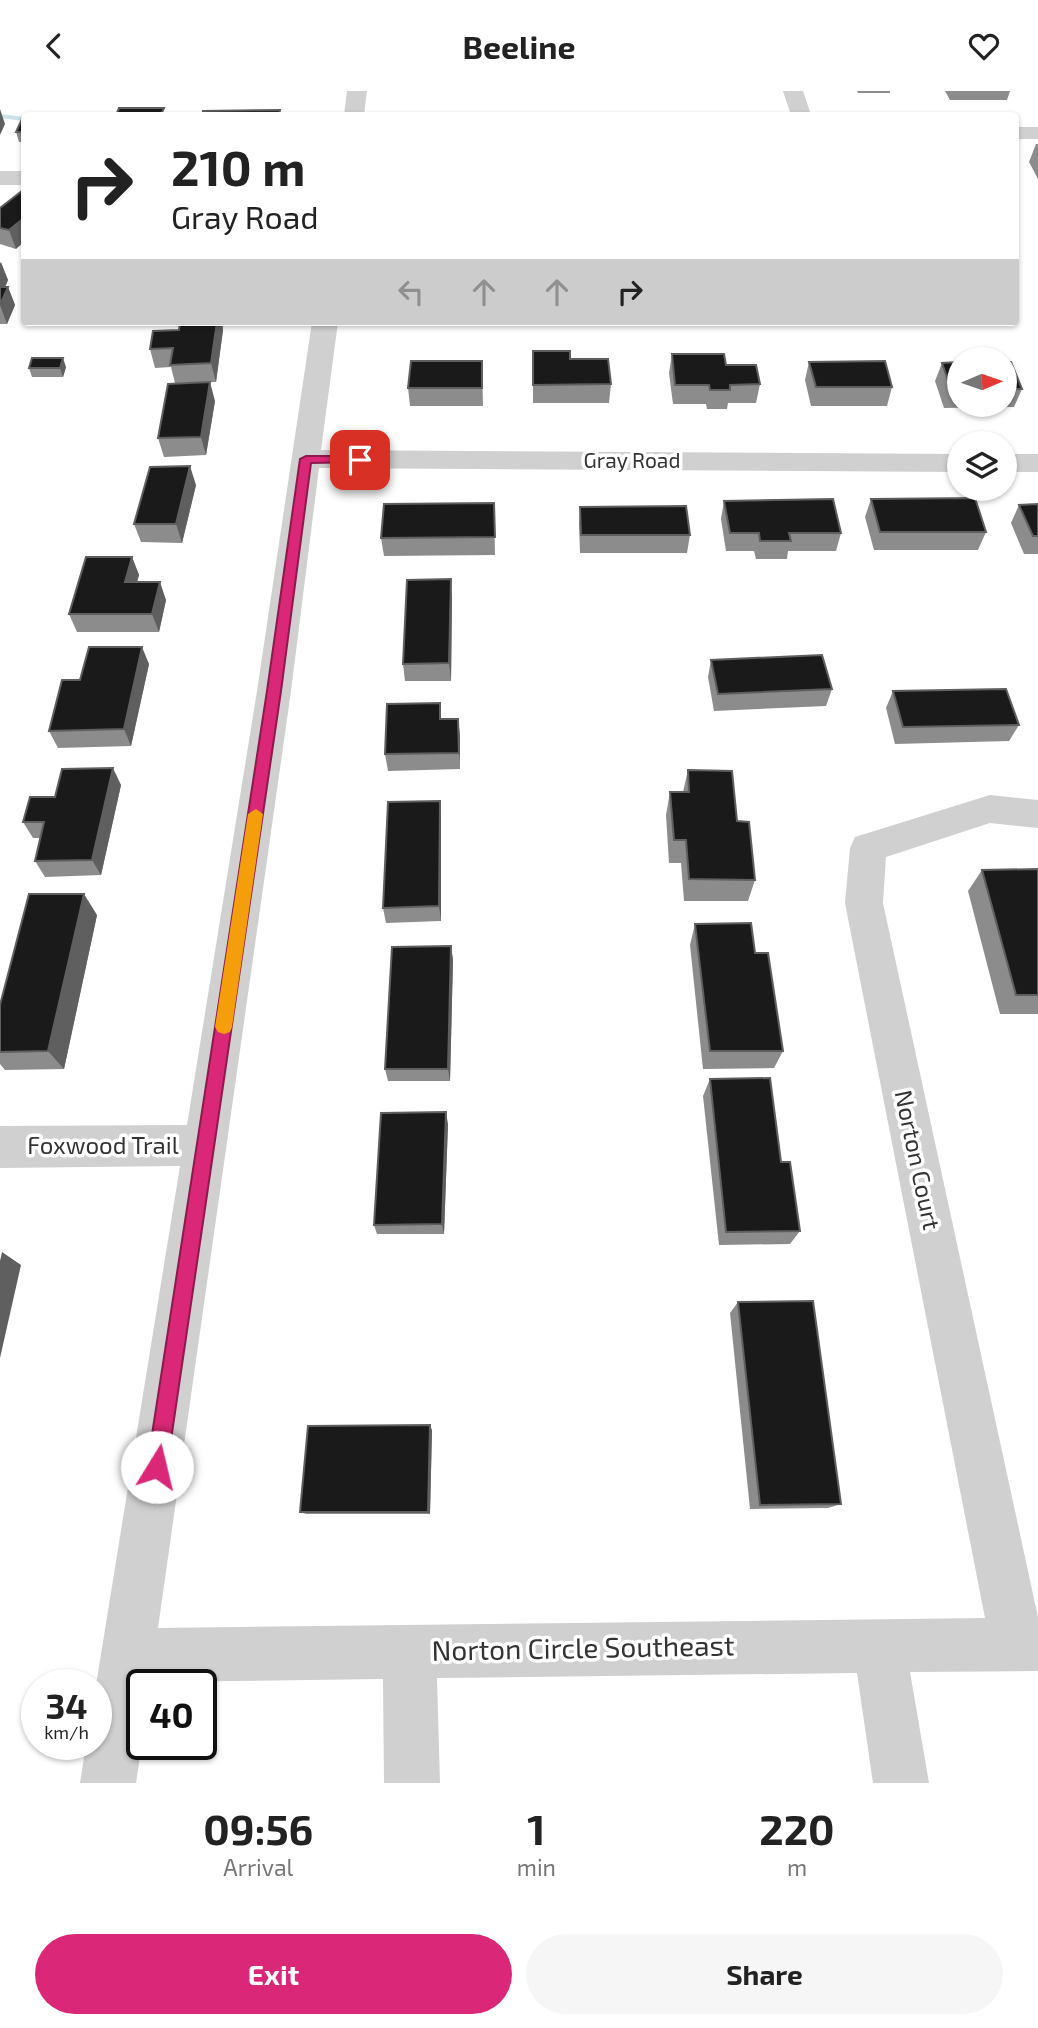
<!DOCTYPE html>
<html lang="en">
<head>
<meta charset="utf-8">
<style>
  :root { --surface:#fff; --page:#f6f6f6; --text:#222; --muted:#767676; --accent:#db2777 }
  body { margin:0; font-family:"Exo 2",sans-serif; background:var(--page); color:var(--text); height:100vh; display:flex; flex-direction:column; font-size:26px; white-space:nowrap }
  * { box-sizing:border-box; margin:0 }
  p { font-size:23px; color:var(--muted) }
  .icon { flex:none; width:38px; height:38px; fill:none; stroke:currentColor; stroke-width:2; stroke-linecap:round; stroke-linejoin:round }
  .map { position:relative; height:1692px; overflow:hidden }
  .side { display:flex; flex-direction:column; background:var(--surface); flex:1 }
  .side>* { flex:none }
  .top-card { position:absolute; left:21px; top:21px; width:998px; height:214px; border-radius:7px; box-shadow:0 2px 5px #0004; background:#fff; color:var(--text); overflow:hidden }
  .needle { width:46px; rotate:88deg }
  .fabs { position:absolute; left:947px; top:256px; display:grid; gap:14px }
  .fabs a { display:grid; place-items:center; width:70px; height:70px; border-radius:50%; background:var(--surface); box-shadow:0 2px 5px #0004; font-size:35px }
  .speed { position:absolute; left:21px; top:1578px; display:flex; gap:14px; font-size:35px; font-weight:700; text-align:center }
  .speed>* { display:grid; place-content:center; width:91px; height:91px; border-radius:50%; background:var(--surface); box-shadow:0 2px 5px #0004; line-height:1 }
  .speed small { font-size:18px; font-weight:400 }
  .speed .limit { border:4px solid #111; border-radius:10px; background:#fff; color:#111 }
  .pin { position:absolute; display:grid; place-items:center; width:60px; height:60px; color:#fff; margin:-30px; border-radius:14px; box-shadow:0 4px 10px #0006 }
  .me { position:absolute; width:77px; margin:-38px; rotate:9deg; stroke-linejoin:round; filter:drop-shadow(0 0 5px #0008) }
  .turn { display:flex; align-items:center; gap:24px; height:147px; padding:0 35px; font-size:32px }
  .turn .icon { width:91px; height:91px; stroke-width:2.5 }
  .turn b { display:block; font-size:49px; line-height:60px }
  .lanes { display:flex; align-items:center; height:66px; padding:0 35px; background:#0003; justify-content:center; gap:35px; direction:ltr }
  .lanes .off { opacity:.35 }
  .eta { display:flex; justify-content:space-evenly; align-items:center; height:119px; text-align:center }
  .eta b { font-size:42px; font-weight:700; line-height:49px }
  .cta { display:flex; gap:14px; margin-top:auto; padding:14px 35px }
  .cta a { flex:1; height:80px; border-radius:42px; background:var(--accent); color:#fff; font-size:28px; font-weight:700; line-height:80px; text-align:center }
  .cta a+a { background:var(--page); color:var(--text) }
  header { display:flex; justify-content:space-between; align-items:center; height:91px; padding:0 35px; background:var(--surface); font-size:32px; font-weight:700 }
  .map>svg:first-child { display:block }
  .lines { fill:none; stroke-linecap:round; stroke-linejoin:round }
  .stream { fill:#cde1eb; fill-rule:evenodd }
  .minor { fill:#d0d0d0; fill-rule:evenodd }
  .wall { fill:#8c8c8c }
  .shaded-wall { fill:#5f5f5f }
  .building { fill:#1a1a1a; stroke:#5f5f5f; stroke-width:2 }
  .route { fill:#db2777; stroke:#8e194d; stroke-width:2 }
  .slow { fill:#f59e0b }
  .labels { text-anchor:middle; stroke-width:7; stroke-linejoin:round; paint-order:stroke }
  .far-street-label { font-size:21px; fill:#333; stroke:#fff }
  .street-label { font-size:24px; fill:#333; stroke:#fff }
  .near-street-label { font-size:28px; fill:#333; stroke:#fff }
</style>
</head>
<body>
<header><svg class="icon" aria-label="back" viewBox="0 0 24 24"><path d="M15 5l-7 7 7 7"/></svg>Beeline<svg class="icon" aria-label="heart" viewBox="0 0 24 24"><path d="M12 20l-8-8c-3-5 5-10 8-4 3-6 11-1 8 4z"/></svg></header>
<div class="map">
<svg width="1038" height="1692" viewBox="0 0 1038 1692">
  <rect width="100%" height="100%" fill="#fff"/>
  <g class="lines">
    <path class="stream" d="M0,23L24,26V30L0,27Z"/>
    <path class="minor" d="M347,0H367L364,24H344Z
      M783,0H803L811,24H791Z
      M1015,36H1038V48H1015Z
      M0,80H24V94H0Z
      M312,231H338L321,359L959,363V381L319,377L291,600L158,1537L985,1527L845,812L850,757L855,746L990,704L1038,709V737L990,732L886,766L883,812L1038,1526V1580L910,1581L929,1692H873L857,1582L437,1587L440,1692H384L383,1588L151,1591L150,1594H142V1653L136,1692H80L86,1654H96V1594L180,1075L0,1077V1035L187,1034L257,600Z
      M1004,363H1038V381H1004Z"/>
  </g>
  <path class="wall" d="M857,0H890V2H858Z
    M945,0H1010L1007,9H950Z
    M24,26V51H19L16,41Z
    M1036,53H1038V88L1029,71Z
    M23,99L16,158L0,153V117Z
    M0,171L8,189L5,196H8L15,214L7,233H0Z
    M180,231H222L223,239L216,291L175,292L171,276L155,277L150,258L179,239Z
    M533,260L570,268L611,293L609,312H533Z
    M672,263L726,274L760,293L756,312H728L727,318H707L706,313H673L669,282Z
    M482,270L483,315H410L408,297Z
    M809,271L892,296L887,315H811L805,289Z
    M959,271V313H1004V271L1022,298L1014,316L944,317L935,290L942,272Z
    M66,276L63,286H32L29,277Z
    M215,310L206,364L164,366L158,347Z
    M196,394L182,452L141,451L134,433Z
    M871,408L986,441L978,459H874L865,426Z
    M724,410L841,442L836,460H788L787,468H756L754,460H726L721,428Z
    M494,412L495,464L384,465L381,447Z
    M1038,413V463H1024L1011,432L1019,414Z
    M580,416L690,444L687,462H580L579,434Z
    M132,466L139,484L137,491L166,509L159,541H77L69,523Z
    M452,506L451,590H405L403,573Z
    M711,569L832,598L826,615L714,620L708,586Z
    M149,573L131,655L58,657L49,640L80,589Z
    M893,600L1019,634L1009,650L895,653L886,617Z
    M442,628H458L460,678L388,680L385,663Z
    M688,679L737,730L755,789L748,810H684L681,772H669L666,724L670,701H683Z
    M121,694L101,784L45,786L35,770L40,747H33L23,731L55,706Z
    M441,726V830L386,832L383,817Z
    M1038,778V923H1000L968,800L982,779Z
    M97,824L64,978L5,979L0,973V914Z
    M695,833L755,862L783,960L774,977L703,978L690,854Z
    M451,855L453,869L450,990H388L385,978Z
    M710,988L781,1071L800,1140L790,1153L719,1154L703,1005Z
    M448,1033L444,1143H377L374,1134Z
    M738,1211L841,1413L828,1417L750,1418L730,1222Z
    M432,1339L430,1423H306L300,1421Z"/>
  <path class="shaded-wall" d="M0,18L5,33L0,44Z
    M24,127V151L16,158L9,139Z
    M1,171L8,189L0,208V173Z
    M8,196L15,214L7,233L0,214Z
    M217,231H222L223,239L216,291L211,272Z
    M63,267L66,276L63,286L60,277Z
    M210,291L215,310L206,364L201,346Z
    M190,375L196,394L182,452L176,433Z
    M132,466L139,484L132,508L125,491Z
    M451,488L452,506L451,590L449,572Z
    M160,491L166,509L159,541L152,523Z
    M142,556L149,573L131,655L124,638Z
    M458,628L460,644V678L459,662Z
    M113,677L121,694L101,784L92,769Z
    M440,710L441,726V830L439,815Z
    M84,803L97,824L64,978L48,960Z
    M451,855L453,869L450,990L448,978Z
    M446,1021L448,1033L444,1143L442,1133Z
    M2,1161L21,1174L0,1267V1170Z
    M430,1334L432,1339L430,1423L428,1421Z"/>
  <path class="building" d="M119,17H164L161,24H116Z
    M280,19L279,24H202L203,20Z
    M23,26H24V41H16Z
    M23,99L24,100V127L9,139L0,137V117Z
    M0,196H8L0,214Z
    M180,231H217L211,272L170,274L173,257L150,258L153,240L179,239Z
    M533,260H570V268H608L611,293L533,294Z
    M672,263H724L726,274H756L760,293L730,294V299H710L709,294H675Z
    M32,267H63L60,277H29Z
    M411,270H482V297H408Z
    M885,270L892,296H816L809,271Z
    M959,271V298H951L942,272Z
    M1004,271H1011L1022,298H1004Z
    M210,291L201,346L158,347L168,293Z
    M190,375L176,433H134L150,376Z
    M975,407L986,441H880L871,408Z
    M833,408L841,442H789L791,450H760L759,442H730L724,410Z
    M494,412L495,446L381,447L384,413Z
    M1038,413V445H1033L1019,414Z
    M686,415L690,444H581L580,416Z
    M86,466H132L125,491H160L152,523H69Z
    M451,488L449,572L403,573L407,489Z
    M89,556H142L124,638L49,640L62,589H80Z
    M822,564L832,598L718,603L711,569Z
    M1006,598L1019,634L903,636L893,600Z
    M440,612V628H458L459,662L385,663L387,613Z
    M113,677L92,769L35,770L44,731H23L30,706H55L62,678Z
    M688,679L732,680L737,730L749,731L755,789L689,788L686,749H674L670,701H689Z
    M440,710L439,815L383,817L388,711Z
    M1038,778V904H1016L982,779Z
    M29,803H84L48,960L0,961V914Z
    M751,832L755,862H768L783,960H710L695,833Z
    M451,855L448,978H385L392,856Z
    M770,987L781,1071H790L800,1140L726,1141L710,988Z
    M446,1021L442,1133L374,1134L381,1022Z
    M813,1210L841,1413L760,1414L738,1211Z
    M430,1334L428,1421H300L308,1335Z"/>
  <path class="route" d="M360,365L366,369L364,371L311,372L281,600L167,1376L164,1384L157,1387L150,1384L147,1376L267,600L300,368L306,365Z"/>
  <path class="slow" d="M256,718L263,723L232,936L230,941L224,943L218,941L215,936L248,723Z"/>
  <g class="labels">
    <g class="far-street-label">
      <text x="632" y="377">Gray Road</text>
    </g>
    <g class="street-label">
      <text x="103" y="1063">Foxwood Trail</text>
      <text transform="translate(917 1069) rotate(78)" y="8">Norton Court</text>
    </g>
    <g class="near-street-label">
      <text transform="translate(583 1557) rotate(-1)" y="10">Norton Circle Southeast</text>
    </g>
  </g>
</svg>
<div class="fabs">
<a><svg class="needle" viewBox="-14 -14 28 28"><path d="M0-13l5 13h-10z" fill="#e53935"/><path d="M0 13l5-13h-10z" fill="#767676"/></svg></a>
<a><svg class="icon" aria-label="layers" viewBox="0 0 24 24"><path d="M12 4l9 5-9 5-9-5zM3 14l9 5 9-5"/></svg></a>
</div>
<div class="speed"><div>34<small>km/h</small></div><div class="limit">40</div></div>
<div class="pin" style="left:360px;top:369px;background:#d93025"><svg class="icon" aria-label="arrive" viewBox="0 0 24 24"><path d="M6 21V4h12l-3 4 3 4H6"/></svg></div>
<svg class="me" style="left:157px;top:1376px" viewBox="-20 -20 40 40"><circle r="19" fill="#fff"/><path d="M0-13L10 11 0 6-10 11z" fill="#db2777"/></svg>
<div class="top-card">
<div class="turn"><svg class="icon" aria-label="right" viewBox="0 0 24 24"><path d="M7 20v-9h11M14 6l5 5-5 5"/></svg><div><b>210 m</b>Gray Road</div></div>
<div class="lanes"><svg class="icon off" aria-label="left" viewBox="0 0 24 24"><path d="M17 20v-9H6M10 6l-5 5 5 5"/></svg><svg class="icon off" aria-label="ahead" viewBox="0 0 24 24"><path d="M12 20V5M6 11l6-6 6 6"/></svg><svg class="icon off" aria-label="ahead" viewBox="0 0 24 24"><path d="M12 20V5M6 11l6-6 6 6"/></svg><svg class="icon" aria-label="right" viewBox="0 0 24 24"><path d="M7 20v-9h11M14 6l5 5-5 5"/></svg></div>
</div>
</div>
<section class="side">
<div class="eta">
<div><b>09:56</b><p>Arrival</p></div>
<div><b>1</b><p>min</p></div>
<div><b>220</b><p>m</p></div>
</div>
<div class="cta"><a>Exit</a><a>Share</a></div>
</section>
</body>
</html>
